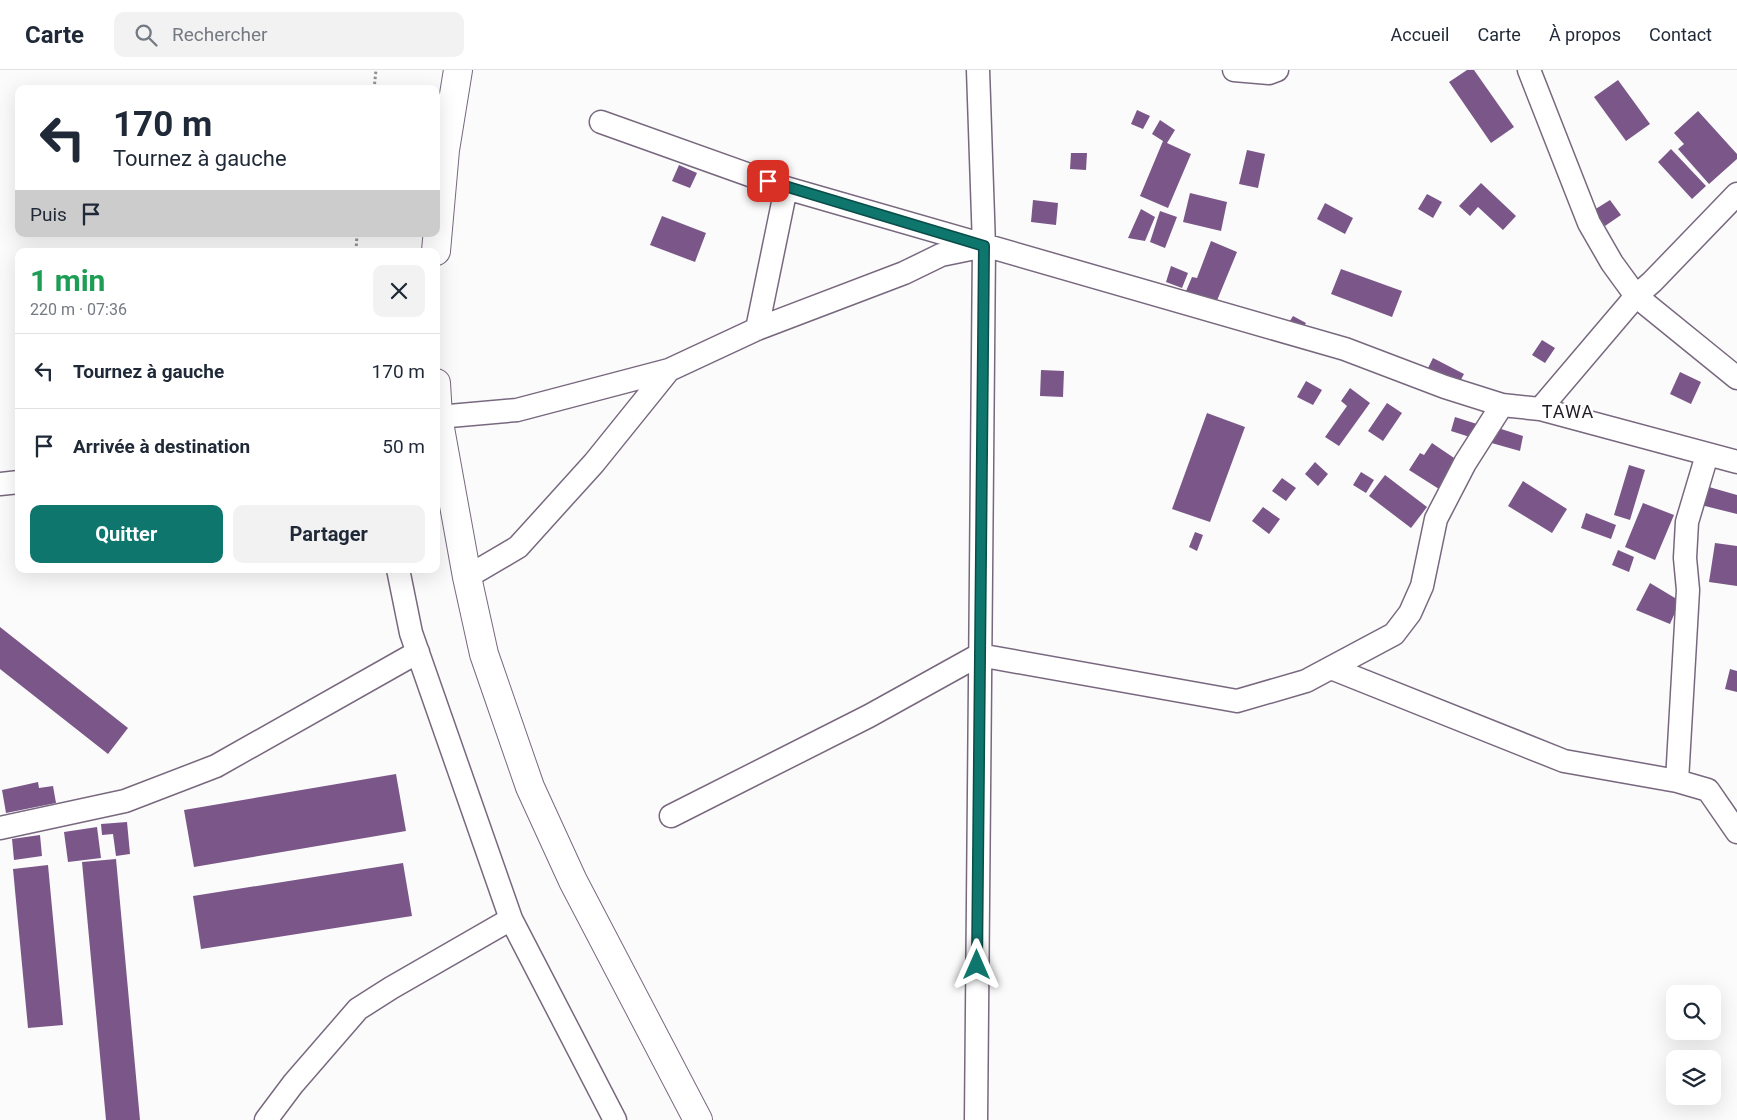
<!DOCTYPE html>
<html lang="fr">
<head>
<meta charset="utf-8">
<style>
  :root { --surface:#fff; --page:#f2f2f3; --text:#1f2937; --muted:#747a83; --line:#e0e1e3; --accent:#0f766e }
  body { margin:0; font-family:Roboto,sans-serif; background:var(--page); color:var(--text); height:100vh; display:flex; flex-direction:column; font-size:19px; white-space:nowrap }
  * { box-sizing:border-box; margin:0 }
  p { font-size:16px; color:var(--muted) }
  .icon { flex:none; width:28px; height:28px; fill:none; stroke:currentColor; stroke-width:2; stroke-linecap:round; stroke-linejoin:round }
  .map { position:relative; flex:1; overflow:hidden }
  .panel { position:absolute; left:15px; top:178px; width:425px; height:325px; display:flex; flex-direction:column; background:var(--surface); border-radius:10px; box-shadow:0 5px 20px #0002 }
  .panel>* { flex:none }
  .hud { position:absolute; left:15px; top:15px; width:425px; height:152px; border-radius:10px; box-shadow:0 5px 20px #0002; background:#fff; color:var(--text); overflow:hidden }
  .fabs { position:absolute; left:1666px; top:915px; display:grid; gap:10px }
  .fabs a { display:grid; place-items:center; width:55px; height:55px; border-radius:10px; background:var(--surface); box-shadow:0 5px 20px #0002; font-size:25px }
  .pin { position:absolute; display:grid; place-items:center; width:42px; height:42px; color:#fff; margin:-21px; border-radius:10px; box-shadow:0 2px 8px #0006 }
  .me { position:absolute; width:55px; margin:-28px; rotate:0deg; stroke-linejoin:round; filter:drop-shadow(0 0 4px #0008) }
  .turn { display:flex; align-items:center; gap:18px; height:105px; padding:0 15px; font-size:22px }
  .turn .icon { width:65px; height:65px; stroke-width:2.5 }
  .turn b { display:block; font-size:35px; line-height:42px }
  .then { display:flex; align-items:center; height:48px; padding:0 15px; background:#0003; gap:10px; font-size:19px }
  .round { display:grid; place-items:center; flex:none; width:52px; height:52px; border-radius:10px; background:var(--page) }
  .summary { display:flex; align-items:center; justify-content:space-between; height:85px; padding:0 15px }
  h1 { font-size:30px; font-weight:700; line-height:38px; color:#1e9e55 }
  .action { display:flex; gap:10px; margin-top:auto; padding:10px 15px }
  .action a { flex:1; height:58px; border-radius:10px; background:var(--accent); color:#fff; font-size:20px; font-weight:700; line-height:58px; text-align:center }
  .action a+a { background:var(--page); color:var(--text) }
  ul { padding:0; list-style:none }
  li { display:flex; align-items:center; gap:15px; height:75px; padding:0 15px; border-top:1px solid var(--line) }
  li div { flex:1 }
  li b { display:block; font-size:19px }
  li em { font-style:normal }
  header { display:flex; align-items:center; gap:30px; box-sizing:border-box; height:70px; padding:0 25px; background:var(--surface); border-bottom:1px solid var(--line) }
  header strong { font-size:24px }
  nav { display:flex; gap:28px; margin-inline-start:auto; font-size:18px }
  .search { width:350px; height:45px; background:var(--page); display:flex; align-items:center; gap:12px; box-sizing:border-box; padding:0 18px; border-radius:10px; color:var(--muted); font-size:19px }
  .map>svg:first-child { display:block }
  .building { fill:#7a5788 }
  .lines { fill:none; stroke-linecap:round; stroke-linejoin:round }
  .minor-casing { stroke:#78687f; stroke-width:25 }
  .secondary-casing { stroke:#78687f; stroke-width:30 }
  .path { stroke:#949195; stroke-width:3; stroke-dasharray:2.5 2.5; stroke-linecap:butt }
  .minor { stroke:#fff; stroke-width:22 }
  .secondary { stroke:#fff; stroke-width:28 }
  .route-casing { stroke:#0a4d48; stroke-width:12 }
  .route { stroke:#0f766e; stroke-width:9 }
  .labels { text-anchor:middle; stroke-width:5; stroke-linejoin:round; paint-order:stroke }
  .quarter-label { font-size:18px; letter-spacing:1px; fill:#221c25; stroke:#fff }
</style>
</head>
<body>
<header>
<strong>Carte</strong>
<div class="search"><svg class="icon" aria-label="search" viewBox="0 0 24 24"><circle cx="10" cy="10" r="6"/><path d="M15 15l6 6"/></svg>Rechercher</div>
<nav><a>Accueil</a><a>Carte</a><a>À propos</a><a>Contact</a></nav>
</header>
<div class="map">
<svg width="1737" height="1050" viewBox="0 0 1737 1050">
  <rect width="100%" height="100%" fill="#fbfbfb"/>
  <path class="building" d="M1467,0H1474L1514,57L1491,73L1449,12Z
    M1618,10L1650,54L1626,71L1594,27Z
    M1137,40L1150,46L1143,59L1131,54Z
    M1698,41L1737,84V89L1709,114L1678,79L1684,74L1674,63Z
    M1160,50L1175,60L1167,73L1191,84L1168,138L1140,126L1163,71L1152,64Z
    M1671,79L1706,116L1692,129L1658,92Z
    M1247,80L1265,84L1258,118L1239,114Z
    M1071,83H1087L1086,100L1070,99Z
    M679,95L697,103L690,118L672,111Z
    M1481,113L1516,146L1503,160L1478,137L1470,146L1459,136Z
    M1190,123L1227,132L1221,161L1183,152Z
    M1427,124L1442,132L1433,148L1418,139Z
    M1033,130L1058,133L1056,155L1031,152Z
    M1610,130L1621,145L1605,156L1594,140Z
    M1325,133L1353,148L1345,164L1317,149Z
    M1141,139L1155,147L1145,171L1128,168Z
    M1160,141L1177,147L1165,178L1150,172Z
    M662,146L706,163L695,192L650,175Z
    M1211,171L1237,182L1216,233L1186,221L1192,207L1197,208Z
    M1171,196L1188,203L1182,218L1166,212Z
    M1341,199L1402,221L1392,247L1331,224Z
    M1293,246L1306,253L1301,261L1288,254Z
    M1542,270L1555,278L1545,293L1532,285Z
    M1433,288L1464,304L1457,317L1426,302Z
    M1041,300L1064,301L1063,327L1040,326Z
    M1680,302L1701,312L1691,334L1670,324Z
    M1306,311L1322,320L1313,335L1297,327Z
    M1350,318L1370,333L1339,376L1325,367L1347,336L1341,331Z
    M1387,333L1402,343L1383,371L1368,361Z
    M1207,343L1245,357L1210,452L1172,439Z
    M1455,347L1480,355L1473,368L1451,361Z
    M1495,357L1523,366L1520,381L1488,372Z
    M1432,373L1457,390L1439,419L1409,400L1420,383L1424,385Z
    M1315,392L1328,404L1318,416L1305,404Z
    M1629,395L1645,400L1630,450L1614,445Z
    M1361,402L1374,410L1366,423L1353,415Z
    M1385,405L1427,437L1411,458L1369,426Z
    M1282,408L1296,418L1286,431L1272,421Z
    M1523,411L1567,439L1552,463L1508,436Z
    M1702,415L1737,425V444L1697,434Z
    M1643,433L1674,445L1655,490L1625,477Z
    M1263,437L1280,449L1269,464L1252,451Z
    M1586,443L1616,455L1611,469L1581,458Z
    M1195,462L1203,465L1197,481L1189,477Z
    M1715,473L1737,476V516L1709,512Z
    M1618,480L1634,487L1629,502L1612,495Z
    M1650,513L1680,531L1670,554L1636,540Z
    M0,557L128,658L108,684L0,599Z
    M1730,599L1737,601V622L1725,619Z
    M396,704L406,761L194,797L184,740Z
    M38,712L39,718L53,716L56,733L6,743L2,720Z
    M127,752L130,784L116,786L113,764L102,765L101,754Z
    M97,757L101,788L68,792L64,762Z
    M40,765L42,786L14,790L12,769Z
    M116,789L140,1050H106L82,792Z
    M403,793L412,846L201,879L193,826Z
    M48,795L63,955L28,958L13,799Z"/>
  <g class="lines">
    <defs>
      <path id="minor" d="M1234,0L1269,3L1277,0
        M1529,0L1589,153L1612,193L1636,226L1737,308
        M601,52L786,118L1345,279L1445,317L1502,335L1540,339L1737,392
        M757,259L786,118
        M1540,339L1636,226L1652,212L1737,124
        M438,347L517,340L669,300
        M1707,385L1687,452L1685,488L1688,520L1677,711L1708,720L1737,762
        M0,414L19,412
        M398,499L411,563L511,849L615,1050
        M467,507L518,477L594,393L669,300L757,259L904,203L941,185L980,177
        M1331,598L1564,691L1677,711
        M671,746L869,646L979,585L1237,631L1306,611L1394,564L1410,543L1422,516L1436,449L1465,393L1502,335
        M0,758L125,731L216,696L418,582
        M266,1050L293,1014L358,939L391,918L511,849
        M976,1050L984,176L978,0"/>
      <path id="secondary" d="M436,181L445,80L458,0
        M436,313L438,347L467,507L484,584L530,717L573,811L698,1050"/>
    </defs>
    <use href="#minor" class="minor-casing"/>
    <use href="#secondary" class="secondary-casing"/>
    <path class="path" d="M374,19L376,0
      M356,181L357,164"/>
    <use href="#minor" class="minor"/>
    <use href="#secondary" class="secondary"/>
  </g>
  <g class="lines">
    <defs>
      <path id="route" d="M768,111L984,176L977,895"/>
    </defs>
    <use href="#route" class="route-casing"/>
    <use href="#route" class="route"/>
  </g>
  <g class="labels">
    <g class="quarter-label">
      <text x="1568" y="348">TAWA</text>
    </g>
  </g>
</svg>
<div class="fabs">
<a><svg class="icon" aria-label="search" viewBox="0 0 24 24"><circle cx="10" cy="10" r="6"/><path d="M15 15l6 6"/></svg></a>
<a><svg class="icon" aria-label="layers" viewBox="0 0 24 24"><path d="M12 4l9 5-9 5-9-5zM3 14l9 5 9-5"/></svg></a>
</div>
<div class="pin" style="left:768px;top:111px;background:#d93025"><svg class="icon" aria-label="arrive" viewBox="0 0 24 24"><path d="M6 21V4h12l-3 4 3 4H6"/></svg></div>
<svg class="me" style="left:977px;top:895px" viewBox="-20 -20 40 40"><path d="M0-17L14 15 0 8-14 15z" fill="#0f766e" stroke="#fff" stroke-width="4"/></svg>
<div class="hud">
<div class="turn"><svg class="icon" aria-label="left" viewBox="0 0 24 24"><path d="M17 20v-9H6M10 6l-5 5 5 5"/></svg><div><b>170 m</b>Tournez à gauche</div></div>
<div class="then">Puis<svg class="icon" aria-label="arrive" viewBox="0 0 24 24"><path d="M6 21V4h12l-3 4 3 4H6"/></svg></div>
</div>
<section class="panel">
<div class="summary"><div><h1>1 min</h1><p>220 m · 07:36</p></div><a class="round"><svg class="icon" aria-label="close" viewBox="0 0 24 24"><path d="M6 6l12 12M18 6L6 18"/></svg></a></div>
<ul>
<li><svg class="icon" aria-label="left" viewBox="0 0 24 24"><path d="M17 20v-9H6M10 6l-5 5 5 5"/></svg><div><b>Tournez à gauche</b></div><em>170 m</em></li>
<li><svg class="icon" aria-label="arrive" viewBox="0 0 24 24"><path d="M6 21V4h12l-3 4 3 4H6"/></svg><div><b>Arrivée à destination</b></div><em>50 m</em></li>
</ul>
<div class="action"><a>Quitter</a><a>Partager</a></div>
</section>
</div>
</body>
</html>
